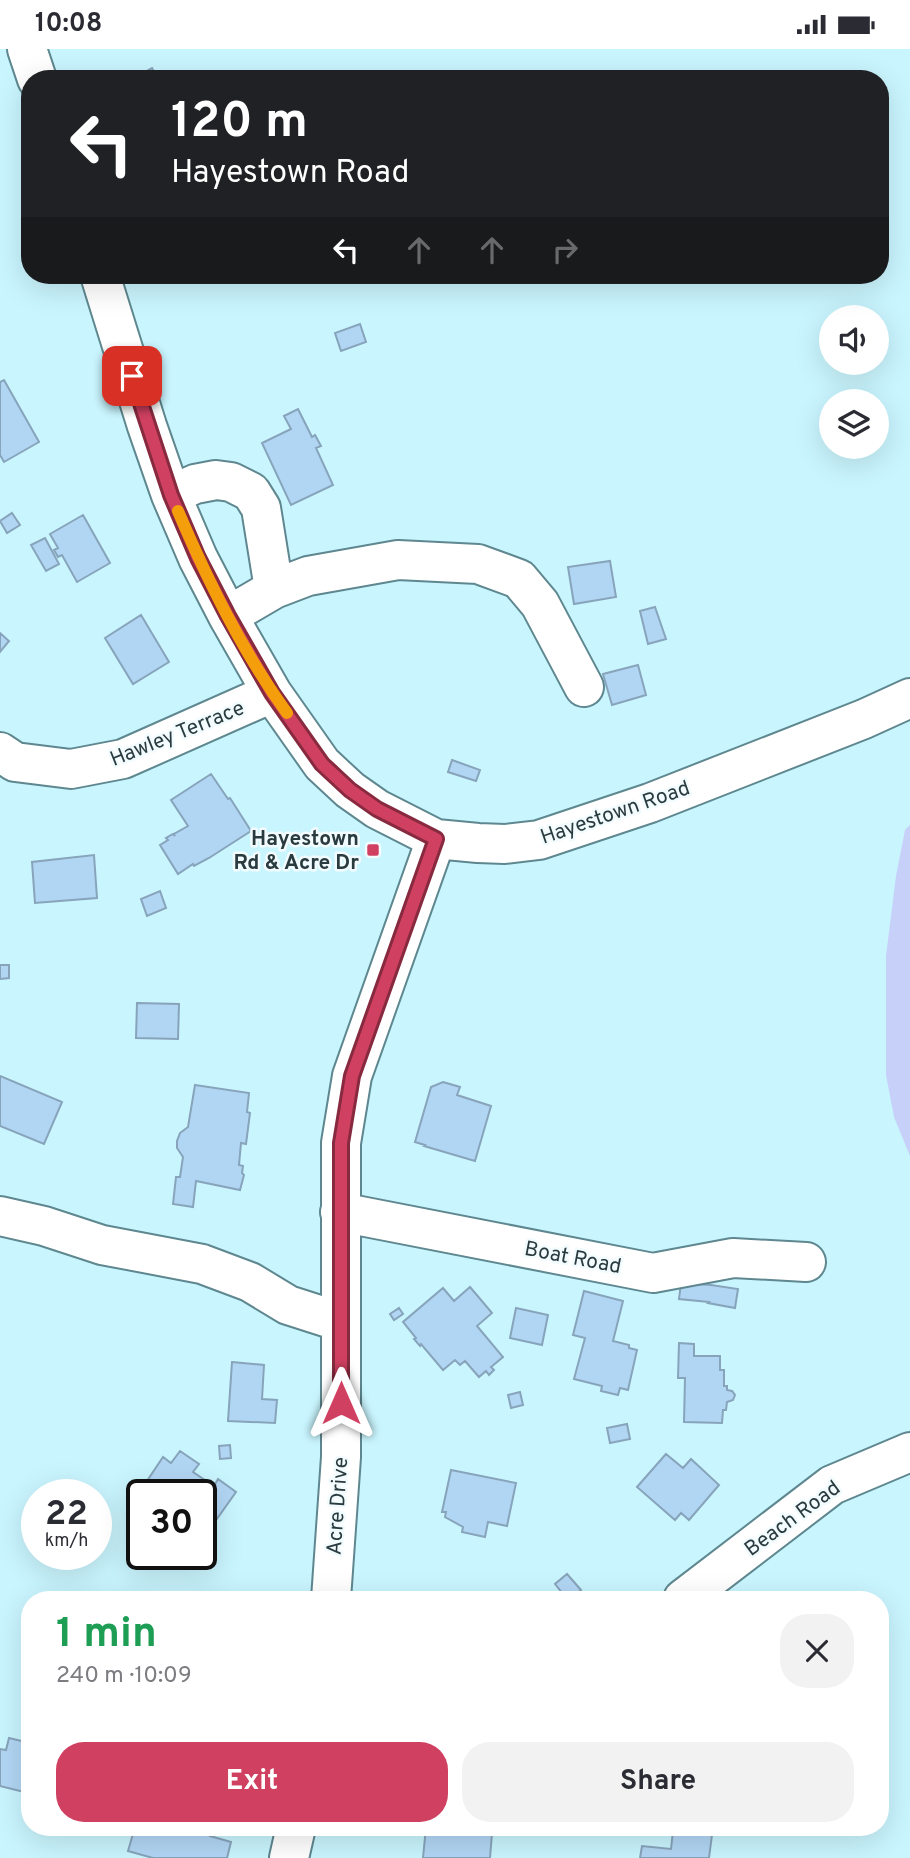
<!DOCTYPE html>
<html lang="en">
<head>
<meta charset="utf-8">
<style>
  :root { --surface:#fff; --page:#f2f2f3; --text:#2b2b33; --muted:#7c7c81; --accent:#d04061 }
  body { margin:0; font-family:Overpass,sans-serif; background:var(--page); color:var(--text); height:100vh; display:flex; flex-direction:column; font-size:26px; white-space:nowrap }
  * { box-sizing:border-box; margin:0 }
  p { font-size:23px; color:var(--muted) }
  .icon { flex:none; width:38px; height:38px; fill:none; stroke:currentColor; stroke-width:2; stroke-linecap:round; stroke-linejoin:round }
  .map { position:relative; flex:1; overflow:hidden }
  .drawer { position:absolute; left:21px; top:1542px; width:868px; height:245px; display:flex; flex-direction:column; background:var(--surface); border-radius:28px; box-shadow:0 7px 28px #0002 }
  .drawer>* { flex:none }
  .banner { position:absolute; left:21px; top:21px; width:868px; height:214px; border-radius:28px; box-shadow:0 7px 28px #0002; background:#202124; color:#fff; overflow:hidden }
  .tools { position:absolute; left:819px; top:256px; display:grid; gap:14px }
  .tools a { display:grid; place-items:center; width:70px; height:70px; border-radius:50%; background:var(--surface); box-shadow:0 7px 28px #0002; font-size:35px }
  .speed { position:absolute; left:21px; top:1430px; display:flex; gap:14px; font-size:35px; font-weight:700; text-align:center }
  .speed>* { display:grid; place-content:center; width:91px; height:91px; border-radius:50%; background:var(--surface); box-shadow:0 7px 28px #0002; line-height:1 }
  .speed small { font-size:18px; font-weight:400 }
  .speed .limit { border:4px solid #111; border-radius:10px; background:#fff; color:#111 }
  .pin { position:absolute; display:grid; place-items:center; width:60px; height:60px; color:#fff; margin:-30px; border-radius:14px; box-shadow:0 4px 10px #0006 }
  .me { position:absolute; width:77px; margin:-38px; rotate:0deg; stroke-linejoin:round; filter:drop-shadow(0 0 5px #0008) }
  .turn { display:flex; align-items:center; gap:24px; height:147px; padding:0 35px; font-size:32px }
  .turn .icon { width:91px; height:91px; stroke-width:2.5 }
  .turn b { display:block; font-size:49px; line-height:60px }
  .lanes { display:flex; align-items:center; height:66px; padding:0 35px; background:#0003; justify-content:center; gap:35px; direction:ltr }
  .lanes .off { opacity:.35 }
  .round { display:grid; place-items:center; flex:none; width:74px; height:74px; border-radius:28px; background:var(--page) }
  .overview { display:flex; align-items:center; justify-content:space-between; height:119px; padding:0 35px }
  h1 { font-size:42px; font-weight:700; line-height:52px; color:#1e9e55 }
  .action { display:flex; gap:14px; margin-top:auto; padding:14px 35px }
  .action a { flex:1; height:80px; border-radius:28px; background:var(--accent); color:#fff; font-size:28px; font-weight:700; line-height:80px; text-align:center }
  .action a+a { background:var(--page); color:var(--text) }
  .status { display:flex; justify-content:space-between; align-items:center; height:49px; padding:0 35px; background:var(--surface); direction:ltr }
  .status svg { height:19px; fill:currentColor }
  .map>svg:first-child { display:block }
  .water { fill:#c7d0f8 }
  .building { fill:#b1d6f4; stroke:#87a4bb; stroke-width:2 }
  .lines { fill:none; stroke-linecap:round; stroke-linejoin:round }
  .minor-casing { stroke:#5e878f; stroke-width:42 }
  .minor { stroke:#fff; stroke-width:38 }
  .route-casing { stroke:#872a3f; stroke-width:18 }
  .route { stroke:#d04061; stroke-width:12 }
  .slow { stroke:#f59e0b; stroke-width:12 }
  .poi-dot { fill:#d04061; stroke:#f2fbfd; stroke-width:2.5 }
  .labels { text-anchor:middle; stroke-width:5; stroke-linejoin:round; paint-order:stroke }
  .street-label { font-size:21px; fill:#2a3b3f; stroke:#f2fbfd }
  .poi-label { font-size:21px; font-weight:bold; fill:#2a3b3f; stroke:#f2fbfd; text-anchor:end }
</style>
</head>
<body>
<div class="status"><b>10:08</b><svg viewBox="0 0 49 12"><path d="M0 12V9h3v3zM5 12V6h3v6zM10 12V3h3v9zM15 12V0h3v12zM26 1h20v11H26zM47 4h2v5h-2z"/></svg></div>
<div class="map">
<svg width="910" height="1809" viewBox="0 0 910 1809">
  <rect width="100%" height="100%" fill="#c9f5fe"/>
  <path class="water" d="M910,776V1107L894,1068L886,1026V907L896,827L905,781Z"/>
  <path class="building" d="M152,19L158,30H132Z
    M360,275L366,293L341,302L335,284Z
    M4,331L39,393L4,413L0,406V333Z
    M298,360L312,388L315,386L321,397L316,399L333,436L291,456L262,394L291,380L284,367Z
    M12,464L20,476L7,484L0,472Z
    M83,466L110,514L77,533L62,506L58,508L54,501L58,499L50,485Z
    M45,489L59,515L46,522L31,496Z
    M610,512L616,548L574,555L568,518Z
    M655,558L666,590L648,595L640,562Z
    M141,566L169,613L133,635L105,589Z
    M0,584L9,592L0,603Z
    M638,616L646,646L612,656L603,625Z
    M452,711L480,721L476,732L448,723Z
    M211,725L228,750L230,749L251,782L209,809L194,817L193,815L178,825L160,796L168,791L166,789L173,785L175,787L174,785L188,777L171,751Z
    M94,806L97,849L35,854L32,813Z
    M160,842L166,859L147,867L141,850Z
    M0,916H9V929L0,930Z
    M137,954L179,955L178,990L136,989Z
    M0,1027L62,1053L44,1095L0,1077Z
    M443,1033L460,1038L457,1046L491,1057L475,1112L424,1097L425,1096L415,1093L431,1038Z
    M195,1036L249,1044L247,1063L250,1064L246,1095L241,1094L239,1116L243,1117L242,1124L244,1126L240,1141L196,1132L193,1158L173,1155L176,1128H180L183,1108L177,1099V1092L180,1084L188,1078Z
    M681,1234L711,1236L738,1240L735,1259L708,1254L709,1253L679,1250Z
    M470,1238L492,1264L477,1277L503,1308L491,1318L494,1321L489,1326L486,1322L479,1328L465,1312L460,1316L455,1311L443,1321L421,1295L420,1297L414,1290L416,1289L403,1273L443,1239L454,1252Z
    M584,1242L623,1252L613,1292L629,1296V1299L637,1301L628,1341L620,1339L618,1346L601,1342L602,1337L574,1330L585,1289L573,1286Z
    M399,1259L403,1265L394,1271L390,1265Z
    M516,1259L548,1266L542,1296L510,1289Z
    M679,1294L694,1295V1307H720V1321H724V1337H727V1341L732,1342L735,1346L733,1351L727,1353L726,1361H723L722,1374L684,1373L685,1329H678Z
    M232,1313L264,1316L262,1350L277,1351L275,1374L228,1372Z
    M520,1343L523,1356L511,1359L508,1346Z
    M627,1375L630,1390L610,1394L607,1379Z
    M230,1396L231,1409L220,1410L219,1397Z
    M180,1402L199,1415L193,1423L214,1437L218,1430L236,1443L214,1474L201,1465V1446H182L177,1442L175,1446H163L145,1435L163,1408L171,1414Z
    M666,1405L683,1419L691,1410L719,1436L689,1471L681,1464L675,1471L637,1438Z
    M451,1421L516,1434L507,1477L488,1473L485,1488L462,1483L463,1478L445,1468L446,1463H442Z
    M567,1525L581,1541L570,1550H567L555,1535Z
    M9,1689L30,1694L28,1744L0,1737V1700L6,1701Z
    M135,1778H192L211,1783L210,1787L231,1793L227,1809H153L128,1802Z
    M426,1778H479V1782L492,1784L490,1809H423Z
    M688,1778H713L709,1809H640L642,1797L671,1800L673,1782L687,1784Z"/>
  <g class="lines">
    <defs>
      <path id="minor" d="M27,0L37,30
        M100,226L147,377L171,446L198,509L228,567L272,644L322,715L350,741L377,760L436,790L478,794L505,795L539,791L650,754L864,670L910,649
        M171,446L195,435L216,431L231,433L251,443L261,459L274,540
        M228,567L274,540L308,527L398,511L478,515L519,530L540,555L584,638
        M0,703L15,713L71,720L123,710L272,644
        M340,1163L653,1224L733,1209L806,1213
        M0,1167L44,1177L102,1196L202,1215L250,1233L288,1256L341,1273
        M331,1550L341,1408V1094L352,1027L436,790
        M683,1550L832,1436L910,1403
        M289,1809L296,1778"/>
    </defs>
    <use href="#minor" class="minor-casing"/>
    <use href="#minor" class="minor"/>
  </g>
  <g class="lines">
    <defs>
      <path id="route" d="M132,327L171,446L198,509L228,567L272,644L322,715L350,741L377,760L436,790L352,1027L341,1094V1354"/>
    </defs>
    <use href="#route" class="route-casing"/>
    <use href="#route" class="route"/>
    <path class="slow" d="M178,462C208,532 242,602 287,664"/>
  </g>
  <rect class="poi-dot" x="366" y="794" width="14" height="14" rx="3.5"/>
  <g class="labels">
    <g class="street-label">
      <text transform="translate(177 684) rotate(-22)" y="7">Hawley Terrace</text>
      <text transform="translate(615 763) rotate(-19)" y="7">Hayestown Road</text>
      <text transform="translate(573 1208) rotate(11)" y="7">Boat Road</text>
      <text transform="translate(337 1457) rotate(-86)" y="7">Acre Drive</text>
      <text transform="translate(792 1469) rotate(-36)" y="7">Beach Road</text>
    </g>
    <g class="poi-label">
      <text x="359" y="796">Hayestown<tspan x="359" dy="24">Rd &amp; Acre Dr</tspan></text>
    </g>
  </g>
</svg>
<div class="tools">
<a><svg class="icon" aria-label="sound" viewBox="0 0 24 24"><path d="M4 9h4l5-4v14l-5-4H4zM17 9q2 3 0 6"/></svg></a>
<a><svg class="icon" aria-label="layers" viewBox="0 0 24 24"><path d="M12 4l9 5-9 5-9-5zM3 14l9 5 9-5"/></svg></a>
</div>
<div class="speed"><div>22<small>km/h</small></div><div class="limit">30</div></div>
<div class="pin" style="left:132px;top:327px;background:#d93025"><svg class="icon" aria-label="arrive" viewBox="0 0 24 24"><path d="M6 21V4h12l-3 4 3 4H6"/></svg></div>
<svg class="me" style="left:341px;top:1354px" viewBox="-20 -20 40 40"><path d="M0-17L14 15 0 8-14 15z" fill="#d04061" stroke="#fff" stroke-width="4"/></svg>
<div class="banner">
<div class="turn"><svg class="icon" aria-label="left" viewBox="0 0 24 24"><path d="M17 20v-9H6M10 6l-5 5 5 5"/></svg><div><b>120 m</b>Hayestown Road</div></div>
<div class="lanes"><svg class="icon" aria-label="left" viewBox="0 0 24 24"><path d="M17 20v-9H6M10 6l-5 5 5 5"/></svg><svg class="icon off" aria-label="ahead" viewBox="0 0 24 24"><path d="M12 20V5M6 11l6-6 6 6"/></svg><svg class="icon off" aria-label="ahead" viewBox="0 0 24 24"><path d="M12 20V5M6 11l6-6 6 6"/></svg><svg class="icon off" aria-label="right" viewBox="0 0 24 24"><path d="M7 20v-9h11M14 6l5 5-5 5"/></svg></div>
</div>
<section class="drawer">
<div class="overview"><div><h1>1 min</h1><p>240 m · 10:09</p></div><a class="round"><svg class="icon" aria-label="close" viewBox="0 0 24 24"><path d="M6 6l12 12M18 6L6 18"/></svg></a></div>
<div class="action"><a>Exit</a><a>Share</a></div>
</section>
</div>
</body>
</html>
